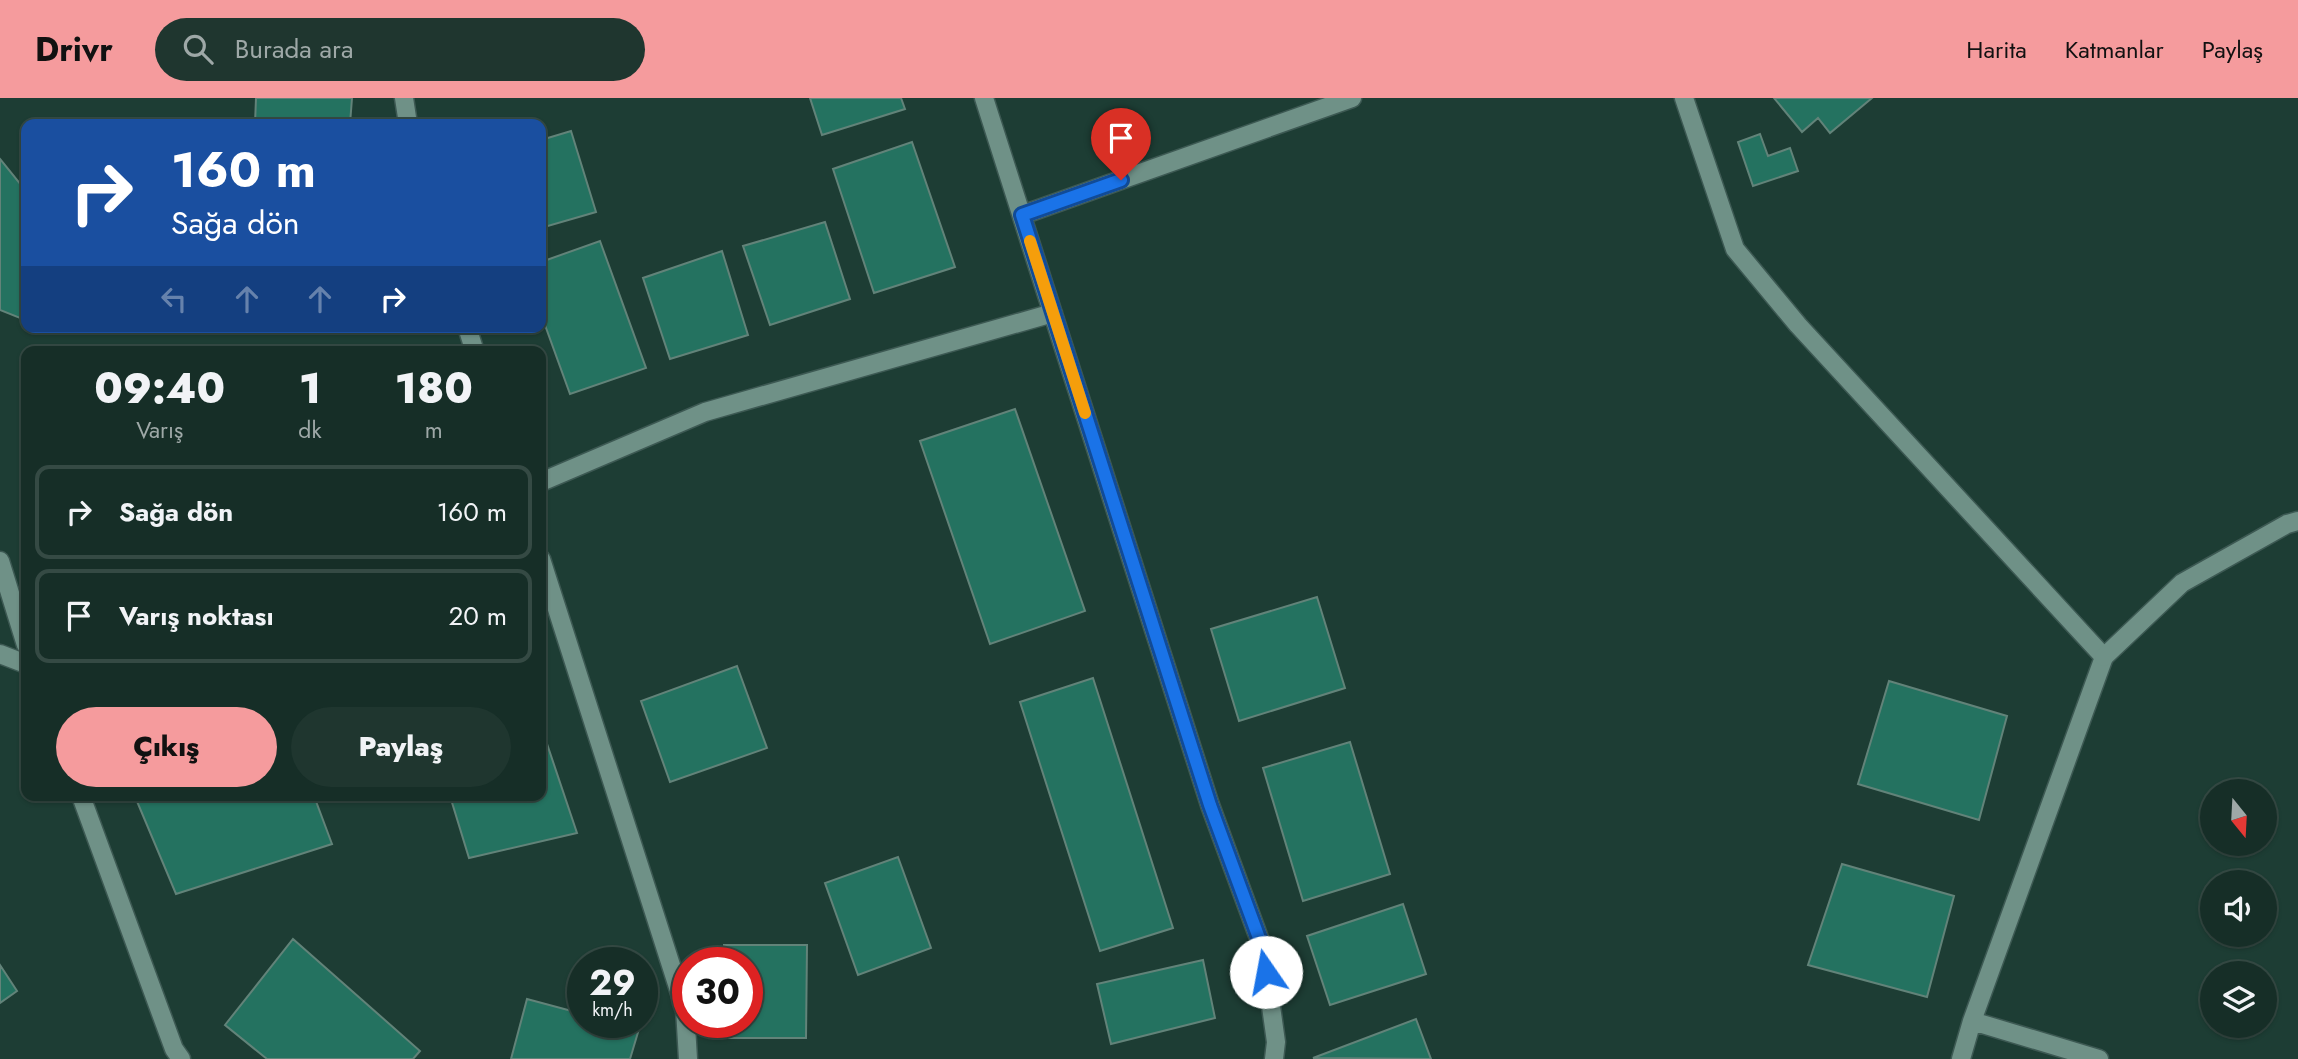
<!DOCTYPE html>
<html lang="tr">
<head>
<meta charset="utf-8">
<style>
  :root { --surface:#162e27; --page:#1f362f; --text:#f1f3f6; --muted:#9ea8a7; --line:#354a44; --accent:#f59b9d }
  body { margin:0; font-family:Jost,sans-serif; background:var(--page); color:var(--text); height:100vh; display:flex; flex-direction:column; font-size:26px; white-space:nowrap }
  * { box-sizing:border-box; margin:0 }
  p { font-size:23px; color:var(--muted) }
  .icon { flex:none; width:38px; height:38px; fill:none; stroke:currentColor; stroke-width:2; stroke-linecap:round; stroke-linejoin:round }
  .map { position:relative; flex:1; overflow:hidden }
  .details { position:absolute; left:21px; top:248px; width:525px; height:455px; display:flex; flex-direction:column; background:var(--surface); border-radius:14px; box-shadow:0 2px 5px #0004,0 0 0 2px var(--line) }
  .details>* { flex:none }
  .guide { position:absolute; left:21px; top:21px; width:525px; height:214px; border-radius:14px; box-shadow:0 2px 5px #0004,0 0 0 2px var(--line); background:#1a4fa0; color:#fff; overflow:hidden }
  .needle { width:46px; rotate:162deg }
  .tools { position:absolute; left:2200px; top:681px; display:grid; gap:14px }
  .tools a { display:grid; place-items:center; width:77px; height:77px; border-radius:50%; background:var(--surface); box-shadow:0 2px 5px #0004,0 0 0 2px var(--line); font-size:35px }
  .speed { position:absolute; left:567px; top:849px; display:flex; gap:14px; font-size:35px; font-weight:700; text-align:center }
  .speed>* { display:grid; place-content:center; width:91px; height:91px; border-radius:50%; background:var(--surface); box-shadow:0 2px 5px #0004,0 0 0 2px var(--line); line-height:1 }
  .speed small { font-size:18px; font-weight:400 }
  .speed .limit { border:10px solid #d22; background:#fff; color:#111 }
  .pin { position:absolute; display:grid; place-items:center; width:60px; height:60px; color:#fff; margin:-72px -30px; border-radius:50% 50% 50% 0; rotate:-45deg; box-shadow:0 0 7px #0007 }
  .pin .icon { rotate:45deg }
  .me { position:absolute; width:77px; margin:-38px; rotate:348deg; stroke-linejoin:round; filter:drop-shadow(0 0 5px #0008) }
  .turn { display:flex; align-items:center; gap:24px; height:147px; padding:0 35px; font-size:32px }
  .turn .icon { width:91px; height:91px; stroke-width:2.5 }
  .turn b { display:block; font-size:49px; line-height:60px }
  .lanes { display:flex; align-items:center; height:66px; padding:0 35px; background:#0003; justify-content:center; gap:35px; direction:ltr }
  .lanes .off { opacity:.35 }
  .eta { display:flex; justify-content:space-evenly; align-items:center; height:119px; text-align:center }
  .eta b { font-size:42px; font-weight:800; line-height:49px }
  .button { display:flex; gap:14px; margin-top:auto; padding:14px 35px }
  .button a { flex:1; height:80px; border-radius:42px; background:var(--accent); color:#111; font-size:28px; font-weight:800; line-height:80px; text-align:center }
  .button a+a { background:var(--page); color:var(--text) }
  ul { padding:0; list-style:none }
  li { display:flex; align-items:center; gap:21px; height:94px; margin:0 14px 10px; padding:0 21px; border:4px solid var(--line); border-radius:14px }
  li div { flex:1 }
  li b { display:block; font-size:26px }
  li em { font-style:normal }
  header { display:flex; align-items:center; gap:42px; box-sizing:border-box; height:98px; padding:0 35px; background:var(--accent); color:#111 }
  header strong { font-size:33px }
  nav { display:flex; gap:38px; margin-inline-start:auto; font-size:24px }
  .search { width:490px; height:63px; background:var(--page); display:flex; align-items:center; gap:18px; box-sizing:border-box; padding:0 24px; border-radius:38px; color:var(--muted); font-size:26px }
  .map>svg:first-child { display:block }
  .building { fill:#247260; stroke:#628379; stroke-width:2 }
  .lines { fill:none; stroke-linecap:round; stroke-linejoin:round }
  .minor-casing { stroke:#3d5953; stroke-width:21 }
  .tertiary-casing { stroke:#3d5953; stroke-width:21 }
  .minor { stroke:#6f9187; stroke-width:18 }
  .tertiary { stroke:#6f9187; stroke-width:18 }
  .route-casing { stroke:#114b97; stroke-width:18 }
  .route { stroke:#1a73e8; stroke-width:12 }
  .slow { stroke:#f59e0b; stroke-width:12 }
</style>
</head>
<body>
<header>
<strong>Drivr</strong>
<div class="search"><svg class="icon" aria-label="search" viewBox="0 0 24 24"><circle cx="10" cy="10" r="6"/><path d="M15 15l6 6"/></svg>Burada ara</div>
<nav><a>Harita</a><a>Katmanlar</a><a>Paylaş</a></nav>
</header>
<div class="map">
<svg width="2298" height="961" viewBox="0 0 2298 961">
  <rect width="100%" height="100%" fill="#1d3d34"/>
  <path class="building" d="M256,0H352L350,26H255Z
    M810,0H901L905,11L822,37Z
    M1774,0H1872L1830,35L1818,20L1802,34Z
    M571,33L596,114L541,130V42Z
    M1760,36L1768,58L1790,50L1798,73L1753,88L1738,44Z
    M912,44L955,169L874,195L833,71Z
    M0,61L26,93V217L25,222L0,212Z
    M825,124L850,201L770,227L743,148Z
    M600,143L646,270L570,296L541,216V164Z
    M722,153L748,237L670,261L643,180Z
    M1015,311L1085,513L990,546L920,343Z
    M1317,499L1345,590L1239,623L1211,531Z
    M737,568L767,650L670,684L641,603Z
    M1093,580L1173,830L1100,853L1020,604Z
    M1889,583L2007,618L1979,722L1858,686Z
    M541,628L577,735L469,760L450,698H541Z
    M1350,644L1390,776L1303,803L1263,670Z
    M143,698H314L332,746L176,796L136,701Z
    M898,759L931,850L858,877L825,785Z
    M1842,766L1954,798L1927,899L1808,867Z
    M1403,806L1426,876L1330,907L1307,838Z
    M293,841L420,953L413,961H267L225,927Z
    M724,847H807L806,940H723L724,924H747V864H724Z
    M1203,862L1215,920L1111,946L1097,886Z
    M0,867L17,893L0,905Z
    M527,901L583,916V924H613L639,931L630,961H511Z
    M1416,921L1431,961L1313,960Z"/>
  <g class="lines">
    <defs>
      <path id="minor" d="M404,0L408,26
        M984,0L1210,707L1263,851L1276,944L1274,961
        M1684,0L1735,151L1798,227L2104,559L1972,923L1961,961
        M1022,117L1352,0
        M467,229L475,254
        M541,384L705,314L1053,215
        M541,461L685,911L688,961
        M0,556L26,566
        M1972,923L2099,961"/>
      <path id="tertiary" d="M0,463L26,547
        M2104,559L2182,485L2287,426L2298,423
        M81,698L174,951L181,961"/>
    </defs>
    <use href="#minor" class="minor-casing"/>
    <use href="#tertiary" class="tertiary-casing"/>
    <use href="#minor" class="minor"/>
    <use href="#tertiary" class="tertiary"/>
  </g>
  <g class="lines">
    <defs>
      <path id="route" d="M1121,82L1022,117L1210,707L1263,851L1266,874"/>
    </defs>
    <use href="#route" class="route-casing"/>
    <use href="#route" class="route"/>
    <path class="slow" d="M1030,143L1085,315"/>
  </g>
</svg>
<div class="tools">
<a><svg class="needle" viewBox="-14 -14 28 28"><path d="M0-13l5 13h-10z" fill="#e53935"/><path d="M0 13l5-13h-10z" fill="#9ea8a7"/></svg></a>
<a><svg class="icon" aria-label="sound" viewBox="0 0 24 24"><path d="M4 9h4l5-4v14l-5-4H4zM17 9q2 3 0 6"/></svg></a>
<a><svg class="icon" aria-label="layers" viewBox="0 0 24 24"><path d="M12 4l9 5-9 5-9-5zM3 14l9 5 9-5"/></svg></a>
</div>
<div class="speed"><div>29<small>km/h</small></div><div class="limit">30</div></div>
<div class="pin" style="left:1121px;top:82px;background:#d93025"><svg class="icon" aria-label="arrive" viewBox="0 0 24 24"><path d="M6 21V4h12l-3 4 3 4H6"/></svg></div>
<svg class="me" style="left:1266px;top:874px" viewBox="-20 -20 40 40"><circle r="19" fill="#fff"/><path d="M0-13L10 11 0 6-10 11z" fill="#1a73e8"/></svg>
<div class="guide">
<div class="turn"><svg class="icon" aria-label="right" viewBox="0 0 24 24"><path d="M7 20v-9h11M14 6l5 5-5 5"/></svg><div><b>160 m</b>Sağa dön</div></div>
<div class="lanes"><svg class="icon off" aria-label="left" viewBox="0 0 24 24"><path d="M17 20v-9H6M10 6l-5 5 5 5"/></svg><svg class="icon off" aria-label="ahead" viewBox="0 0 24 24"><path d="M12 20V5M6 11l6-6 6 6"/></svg><svg class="icon off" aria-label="ahead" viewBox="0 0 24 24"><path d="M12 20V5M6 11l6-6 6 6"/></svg><svg class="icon" aria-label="right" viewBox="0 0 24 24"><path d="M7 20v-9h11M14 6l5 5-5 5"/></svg></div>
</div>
<section class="details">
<div class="eta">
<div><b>09:40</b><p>Varış</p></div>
<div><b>1</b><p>dk</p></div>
<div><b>180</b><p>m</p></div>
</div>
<ul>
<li><svg class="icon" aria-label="right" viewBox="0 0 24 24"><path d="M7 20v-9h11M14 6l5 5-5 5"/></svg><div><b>Sağa dön</b></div><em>160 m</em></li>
<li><svg class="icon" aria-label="arrive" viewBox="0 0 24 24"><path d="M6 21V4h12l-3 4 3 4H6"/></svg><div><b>Varış noktası</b></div><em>20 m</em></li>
</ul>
<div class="button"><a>Çıkış</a><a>Paylaş</a></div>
</section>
</div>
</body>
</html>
